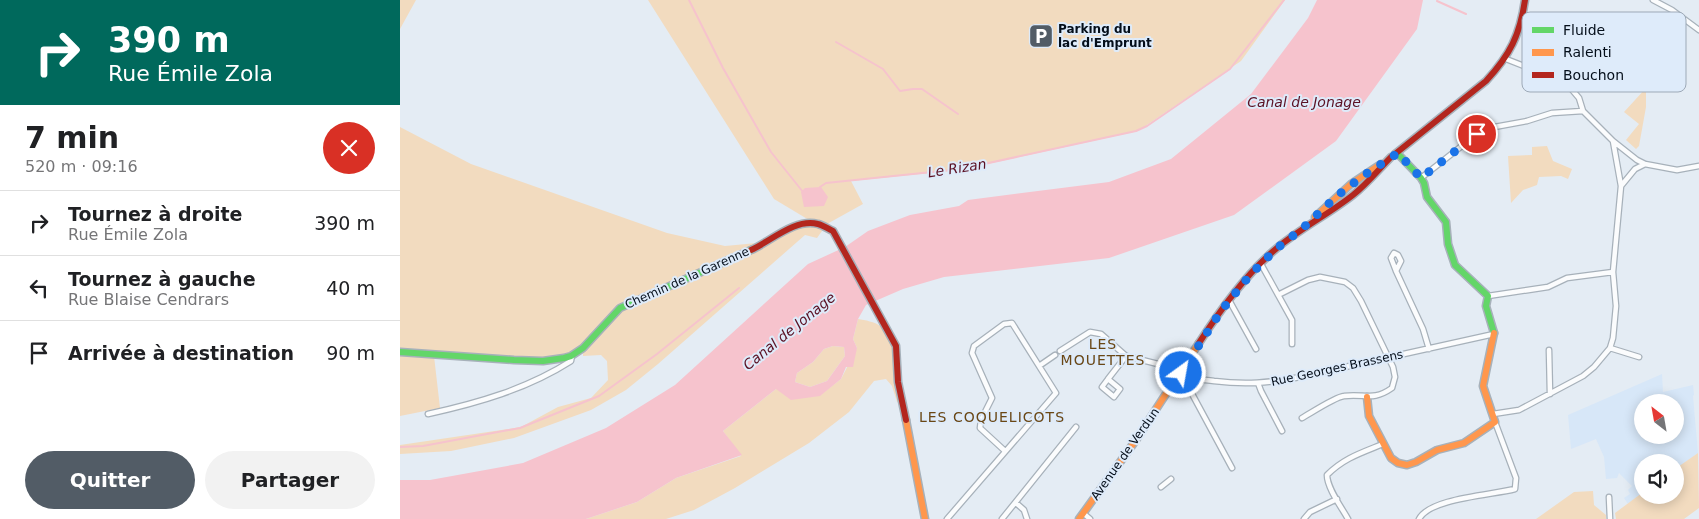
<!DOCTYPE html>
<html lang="fr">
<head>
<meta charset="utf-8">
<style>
  :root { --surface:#fff; --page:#f2f2f2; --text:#202124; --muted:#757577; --line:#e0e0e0; --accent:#525c66 }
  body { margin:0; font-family:"DejaVu Sans",sans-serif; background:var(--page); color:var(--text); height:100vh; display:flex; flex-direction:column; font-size:19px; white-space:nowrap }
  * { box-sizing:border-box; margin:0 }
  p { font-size:16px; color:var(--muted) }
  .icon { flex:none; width:28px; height:28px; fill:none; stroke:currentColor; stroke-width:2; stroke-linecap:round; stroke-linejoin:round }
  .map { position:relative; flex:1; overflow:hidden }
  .details { display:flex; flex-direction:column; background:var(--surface); width:400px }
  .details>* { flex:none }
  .hud { background:#00695c; color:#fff; overflow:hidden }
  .needle { width:32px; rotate:329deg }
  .controls { position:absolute; left:1234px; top:394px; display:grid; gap:10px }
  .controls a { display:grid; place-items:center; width:50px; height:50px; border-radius:50%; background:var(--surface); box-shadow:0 2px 12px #0003; font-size:25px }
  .pin { position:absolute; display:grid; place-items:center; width:42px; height:42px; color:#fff; margin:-21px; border:2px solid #fff; border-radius:50%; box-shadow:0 1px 5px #0007 }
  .me { position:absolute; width:55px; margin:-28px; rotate:32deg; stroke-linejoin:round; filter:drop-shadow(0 0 4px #0008) }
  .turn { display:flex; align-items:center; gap:18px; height:105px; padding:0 25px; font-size:22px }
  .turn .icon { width:65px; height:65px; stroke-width:2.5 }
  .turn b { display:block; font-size:35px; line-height:42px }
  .round { display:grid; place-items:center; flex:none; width:52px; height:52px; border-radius:26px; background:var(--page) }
  .headline { display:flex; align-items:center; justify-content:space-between; height:85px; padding:0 25px }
  h1 { font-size:30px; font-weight:700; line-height:38px }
  .primary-button { display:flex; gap:10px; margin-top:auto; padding:10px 25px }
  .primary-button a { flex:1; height:58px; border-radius:30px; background:var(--accent); color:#fff; font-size:20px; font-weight:700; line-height:58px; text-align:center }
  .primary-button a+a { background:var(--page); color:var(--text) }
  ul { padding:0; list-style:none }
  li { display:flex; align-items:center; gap:15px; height:65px; padding:0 25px; border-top:1px solid var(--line) }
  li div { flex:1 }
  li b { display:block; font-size:19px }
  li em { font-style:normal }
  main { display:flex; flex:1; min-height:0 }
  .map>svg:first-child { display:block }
  .built { fill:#d7e7f8; fill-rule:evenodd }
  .green { fill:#f2dbbf }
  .water { fill:#f6c3cd; fill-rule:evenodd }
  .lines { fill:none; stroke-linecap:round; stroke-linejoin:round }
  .stream { stroke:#f6c3cd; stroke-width:2 }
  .street-casing { stroke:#a7b1ba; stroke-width:7 }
  .fast-casing { stroke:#a7b1ba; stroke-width:9 }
  .slow-casing { stroke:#a7b1ba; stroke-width:9 }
  .jam-casing { stroke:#a7b1ba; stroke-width:9 }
  .street { stroke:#fbfcfd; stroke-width:4.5 }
  .fast { stroke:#63d668; stroke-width:6 }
  .slow { stroke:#ff974d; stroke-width:6 }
  .jam { stroke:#b3261e; stroke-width:6 }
  .route { stroke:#1a73e8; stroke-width:9; stroke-dasharray:0 16.2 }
  .labels { text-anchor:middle; stroke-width:4; stroke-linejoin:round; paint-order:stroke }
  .poi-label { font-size:12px; font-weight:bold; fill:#040e1a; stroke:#deebfa; text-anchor:start }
  .street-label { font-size:12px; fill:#040e1a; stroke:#deebfa }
  .water-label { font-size:14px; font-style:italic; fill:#5b1124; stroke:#deebfa }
  .neighbourhood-label { font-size:14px; letter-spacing:1px; fill:#6a4715; stroke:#deebfa }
  .key { fill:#deebfa; stroke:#9da9b7; stroke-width:1 }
  .key-label { font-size:14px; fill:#040e1a }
</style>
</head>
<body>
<main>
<section class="details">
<div class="hud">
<div class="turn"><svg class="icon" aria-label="right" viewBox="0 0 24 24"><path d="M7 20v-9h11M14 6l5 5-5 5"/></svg><div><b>390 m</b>Rue Émile Zola</div></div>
</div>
<div class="headline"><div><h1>7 min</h1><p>520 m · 09:16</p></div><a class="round" style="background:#d93025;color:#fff"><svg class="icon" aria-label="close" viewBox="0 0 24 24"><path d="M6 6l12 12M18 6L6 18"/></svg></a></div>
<ul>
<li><svg class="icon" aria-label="right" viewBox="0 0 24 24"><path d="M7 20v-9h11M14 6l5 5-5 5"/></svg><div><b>Tournez à droite</b><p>Rue Émile Zola</p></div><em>390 m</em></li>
<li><svg class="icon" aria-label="left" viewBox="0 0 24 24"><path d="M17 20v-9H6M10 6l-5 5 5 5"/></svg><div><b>Tournez à gauche</b><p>Rue Blaise Cendrars</p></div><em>40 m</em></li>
<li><svg class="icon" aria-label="arrive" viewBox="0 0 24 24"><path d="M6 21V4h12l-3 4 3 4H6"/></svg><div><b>Arrivée à destination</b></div><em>90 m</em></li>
</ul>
<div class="primary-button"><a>Quitter</a><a>Partager</a></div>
</section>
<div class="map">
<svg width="1299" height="519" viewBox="0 0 1299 519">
  <rect width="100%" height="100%" fill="#e4ecf4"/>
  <path class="built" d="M1262,374L1263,392L1293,385L1294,395L1293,396L1298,453L1275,470V462H1242V493L1228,504L1224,498L1230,494L1228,490L1232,486L1219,473L1217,478L1206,479L1204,457L1196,439L1171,449L1168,415ZM1242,402H1275V435H1242Z"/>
  <path class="green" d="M0,0H16L0,29Z
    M248,0H885L841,61L738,131L560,170L451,181L463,204L427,224L417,238L405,235L258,364L226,390L191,410L114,438L51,451L0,454V445L121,427L158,407L191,398L208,380L207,361L201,355L183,356V351L167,358L34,356L40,408L0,416V127L71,164L267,233L325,246L357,243L392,225L409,220L374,199Z
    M1246,88V107L1239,146L1236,149L1226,140L1239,124L1224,112Z
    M1147,146L1153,161L1172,169L1168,179L1161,176L1139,177L1137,185L1123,190L1111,203L1108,156L1132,155V147Z
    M458,319C465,320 475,322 480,326C499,340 498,382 500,403L497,402L492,386L486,379L474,381L449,412L409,443L335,488L294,510L266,519H186L237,502L276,478L341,456L323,431L376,389L419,396L441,379L457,348L453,339Z
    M433,346L444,347L445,356L427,381L410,387L395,382L397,373L413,362L424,349Z
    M1298,453L1299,508L1284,519H1216L1215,513L1242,493V495H1275V469Z
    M1193,491L1194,505L1206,515V519H1136L1174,492Z"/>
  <path class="water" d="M917,0H1023L1017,29L936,141L834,215L709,258L544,277L503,289L466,305L458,319L453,339L457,348L453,367H446L441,379L420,396L391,400L376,389L323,431L342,455L276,478L237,502L186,519H0V480H30L123,463L206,428L275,385L408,264L445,247L468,231L510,215L559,206L568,200L709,182L771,159L851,94L908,18ZM433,346L444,347L445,356L427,381L410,387L395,382L397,373L413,362L424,349Z
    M421,187L428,197L424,206L404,207L401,192L405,188Z"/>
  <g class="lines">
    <path class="stream" d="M289,0L323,68L371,152L403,192
      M1037,1L1066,14
      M436,42L483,69L500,91L513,89H522L558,114
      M420,187L426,183L561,169L736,131L747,126L830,69L884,0
      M0,447L23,446L120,428L199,396L257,354L339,288"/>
    <defs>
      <path id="street" d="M1253,0L1272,10L1299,30
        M1106,59L1152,77L1168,85L1179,98L1183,111L1213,141L1237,160L1245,164L1277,170L1299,166
        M1021,178L1077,134L1089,128L1127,121L1152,113L1183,111
        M1221,186L1235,169L1245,164
        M861,264L892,320V344
        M996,271L1001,261L998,255L994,253L991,258L996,271L1023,329L1029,349
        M878,295L908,280L920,277L945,282L953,288L961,301L993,367L995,377L992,388C972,402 965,393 944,396C935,397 911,413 902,418
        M1088,296L1148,287L1167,278L1213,272
        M829,300L856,349
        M1210,348L1239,357
        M1149,350L1150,394
        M660,351L690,332L701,334L726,356L758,364L772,385
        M639,366L655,355
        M781,373C793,380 801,379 814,381C846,385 868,383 900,377L1094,334
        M708,379L702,387L714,397L720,389L708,379L726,356
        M791,379V392L832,468
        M858,383L861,391L882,431
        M28,414C78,403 127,389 171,361L172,355
        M1093,414L1119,410L1183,376L1194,367L1210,348L1213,338L1216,306L1213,272L1221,186L1213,141
        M761,487L771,479
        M1209,497L1210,519
        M616,503L624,510L627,519
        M683,513L690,519
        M547,519L656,393L612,323L604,324L574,346L572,353L592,398L581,420L580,428L605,451
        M602,519L676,427
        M904,519L910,512L937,499
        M948,519C942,508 927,488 927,475C944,458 961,453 983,444
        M1019,519C1030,498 1092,495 1115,489L1116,478L1095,422"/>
      <path id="fast" d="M997,153L1021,178L1024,183L1027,197L1046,222L1048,244L1055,265L1088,296L1086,306L1094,333
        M0,352L114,360L143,361L164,358L171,356L183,348L220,308L351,250"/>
      <path id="slow" d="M915,217L951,184L981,164
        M967,397L969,416L991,458L998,463L1007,465L1016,462L1037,450L1064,443L1095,422L1083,386L1094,333
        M506,420L525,519
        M679,519L736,440L799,343"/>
      <path id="jam" d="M995,154L1086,81C1110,55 1120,35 1125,0
        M351,250C371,241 395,218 418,224C423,225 428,229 433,231L496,346L498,382L506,420
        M799,343C821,309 846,274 877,248C901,228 929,214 953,195C967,184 979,169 991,157"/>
    </defs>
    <use href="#street" class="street-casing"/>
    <use href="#fast" class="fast-casing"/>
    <use href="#slow" class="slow-casing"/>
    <use href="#jam" class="jam-casing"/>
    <use href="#street" class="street"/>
    <use href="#fast" class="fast"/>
    <use href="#slow" class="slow"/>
    <use href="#jam" class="jam"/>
  </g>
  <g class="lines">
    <path class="route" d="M781,373L821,311L850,275L876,249L903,228L938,195L963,176L998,153L1021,178L1077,134"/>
  </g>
  <defs>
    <symbol id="parking-square" viewBox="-11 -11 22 22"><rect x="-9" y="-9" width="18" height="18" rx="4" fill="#525c66" stroke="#deebfa"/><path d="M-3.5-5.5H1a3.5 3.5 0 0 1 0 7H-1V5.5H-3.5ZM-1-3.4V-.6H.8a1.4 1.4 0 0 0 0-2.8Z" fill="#fff"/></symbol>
  </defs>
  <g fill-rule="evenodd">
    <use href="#parking-square" x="627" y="22" width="28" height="28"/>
  </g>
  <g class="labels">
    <g class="poi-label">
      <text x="658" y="33">Parking du<tspan x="658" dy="14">lac d'Emprunt</tspan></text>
    </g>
    <g class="street-label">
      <text transform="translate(287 278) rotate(-24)" y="4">Chemin de la Garenne</text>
      <text transform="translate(937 368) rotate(-12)" y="4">Rue Georges Brassens</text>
      <text transform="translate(725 454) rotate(-55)" y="4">Avenue de Verdun</text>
    </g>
    <g class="water-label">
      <text x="904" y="107">Canal de Jonage</text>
      <text transform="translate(557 168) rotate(-9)" y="5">Le Rizan</text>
      <text transform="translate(389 331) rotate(-39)" y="5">Canal de Jonage</text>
    </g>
    <g class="neighbourhood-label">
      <text x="703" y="349">LES<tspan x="703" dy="16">MOUETTES</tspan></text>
      <text x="592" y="422">LES COQUELICOTS</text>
    </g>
  </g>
  <rect x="1122" y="12" width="164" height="80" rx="8" class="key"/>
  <rect x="1132" y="27" width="22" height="6" fill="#63d668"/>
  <rect x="1132" y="49" width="22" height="7" fill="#ff974d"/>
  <rect x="1132" y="72" width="22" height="6" fill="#b3261e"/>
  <g class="key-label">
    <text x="1163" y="35">Fluide</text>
    <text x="1163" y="57">Ralenti</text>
    <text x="1163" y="80">Bouchon</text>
  </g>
</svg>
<div class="controls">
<a><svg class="needle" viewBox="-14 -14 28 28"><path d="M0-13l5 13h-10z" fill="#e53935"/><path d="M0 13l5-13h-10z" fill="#757577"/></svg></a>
<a><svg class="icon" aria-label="sound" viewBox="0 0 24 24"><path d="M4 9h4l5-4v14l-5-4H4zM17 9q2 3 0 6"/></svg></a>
</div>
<div class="pin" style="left:1077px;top:134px;background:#d93025"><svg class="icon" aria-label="arrive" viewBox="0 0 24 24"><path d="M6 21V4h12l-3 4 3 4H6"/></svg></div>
<svg class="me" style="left:781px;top:373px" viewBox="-20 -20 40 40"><circle r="17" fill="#1a73e8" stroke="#fff" stroke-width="3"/><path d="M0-11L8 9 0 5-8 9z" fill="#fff"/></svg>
</div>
</main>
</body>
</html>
